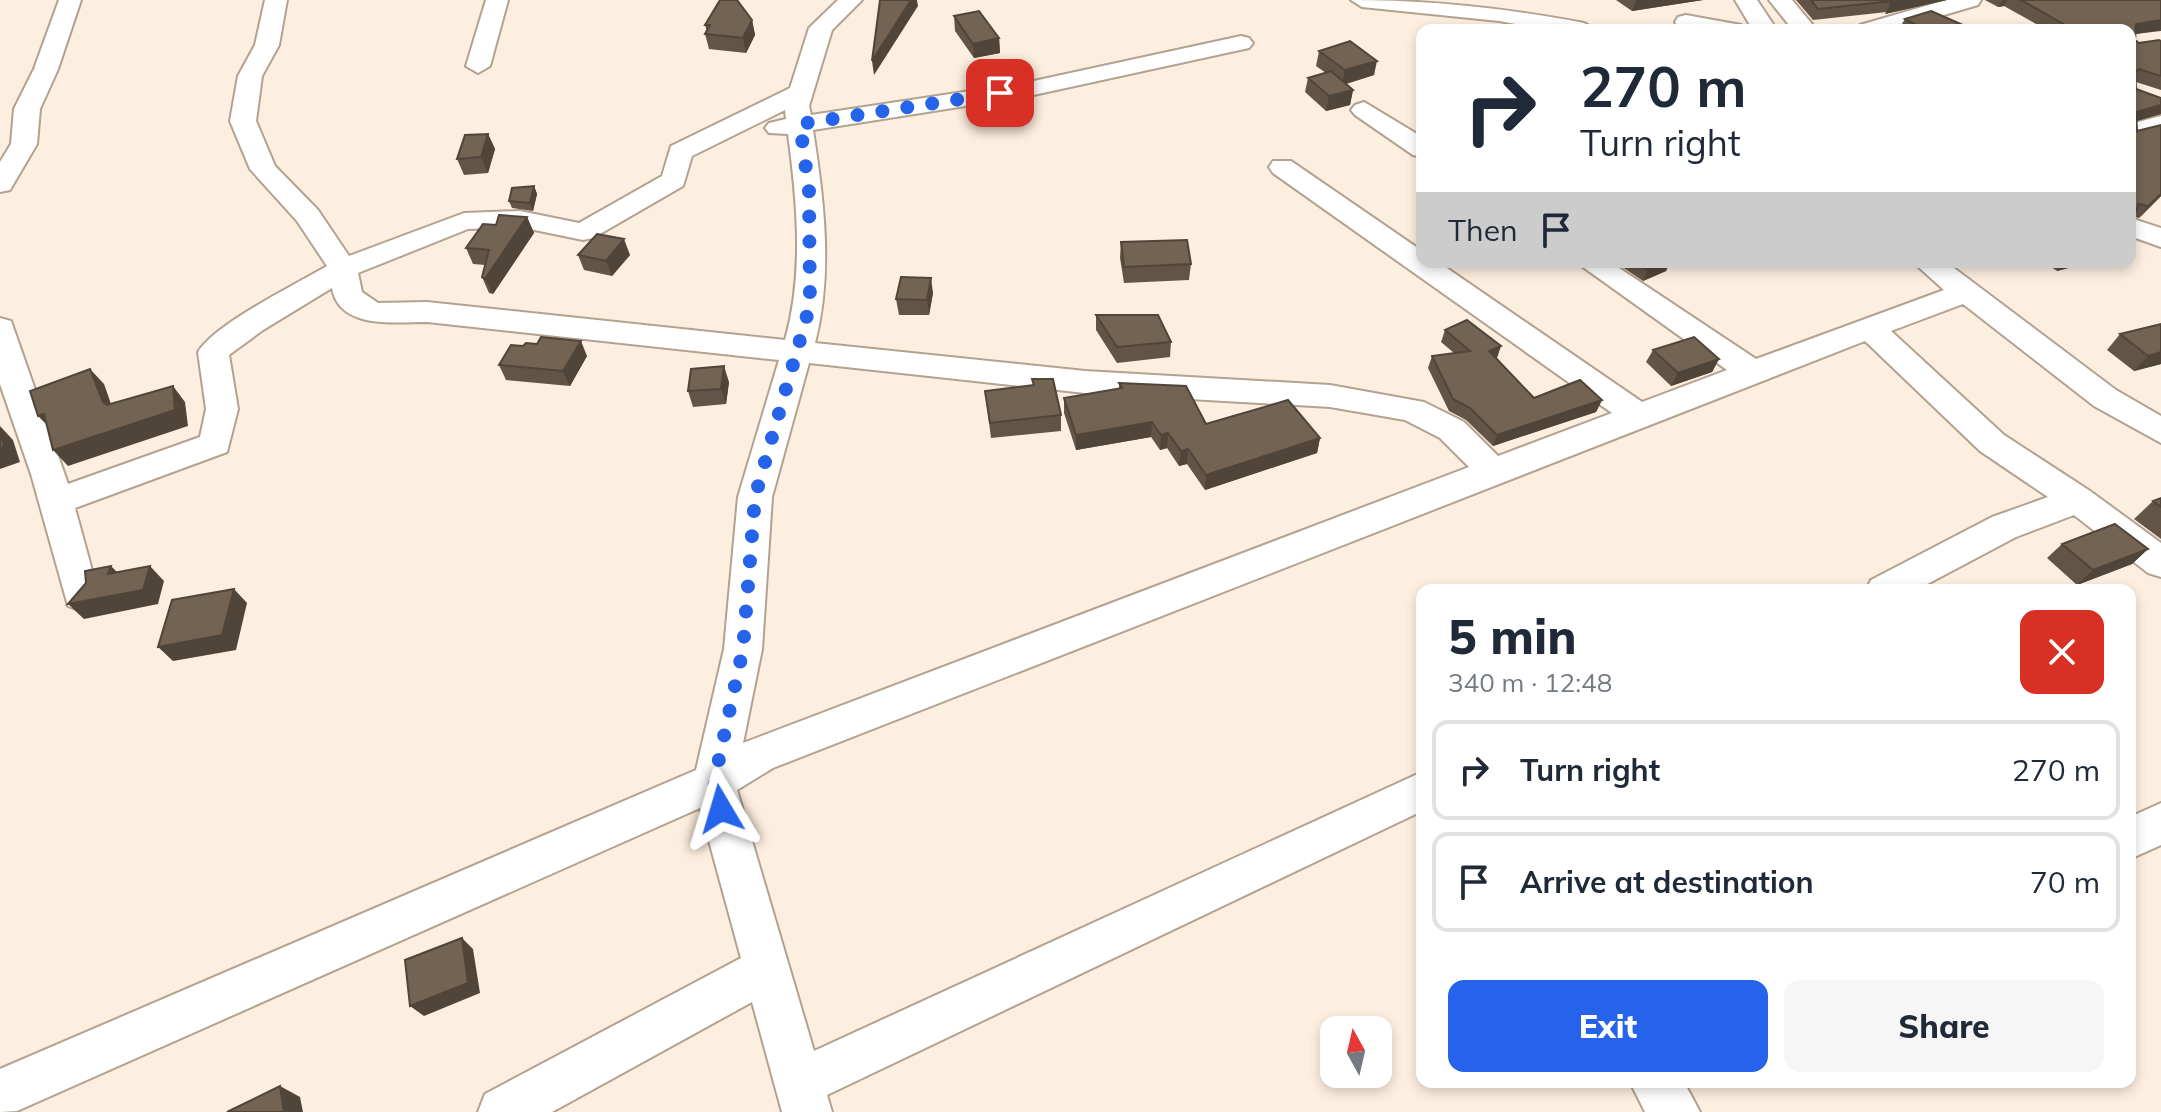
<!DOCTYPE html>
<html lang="en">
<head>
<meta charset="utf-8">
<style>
  :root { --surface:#fff; --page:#f6f6f7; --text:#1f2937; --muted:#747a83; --line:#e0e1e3; --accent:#2563eb }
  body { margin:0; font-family:Mulish,sans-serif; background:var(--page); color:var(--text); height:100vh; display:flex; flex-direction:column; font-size:30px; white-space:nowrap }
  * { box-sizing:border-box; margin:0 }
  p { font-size:26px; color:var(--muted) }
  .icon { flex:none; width:44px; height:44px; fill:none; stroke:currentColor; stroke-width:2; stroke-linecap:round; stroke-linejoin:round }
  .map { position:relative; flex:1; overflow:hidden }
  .details { position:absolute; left:1416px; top:584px; width:720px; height:504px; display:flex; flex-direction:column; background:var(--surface); border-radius:16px; box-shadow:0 4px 12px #0003 }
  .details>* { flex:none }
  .hud { position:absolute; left:1416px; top:24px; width:720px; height:244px; border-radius:16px; box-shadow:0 4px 12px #0003; background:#fff; color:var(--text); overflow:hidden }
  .needle { width:52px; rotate:352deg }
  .tools { position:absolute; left:1320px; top:1016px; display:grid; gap:16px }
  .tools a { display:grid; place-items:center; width:72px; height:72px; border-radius:16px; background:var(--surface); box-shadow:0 4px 12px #0003; font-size:40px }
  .pin { position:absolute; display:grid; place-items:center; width:68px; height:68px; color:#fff; margin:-34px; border-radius:16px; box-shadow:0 4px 12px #0006 }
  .me { position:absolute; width:88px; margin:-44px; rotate:353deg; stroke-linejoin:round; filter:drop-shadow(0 0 6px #0008) }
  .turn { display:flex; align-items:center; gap:28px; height:168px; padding:0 32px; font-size:36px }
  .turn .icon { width:104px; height:104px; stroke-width:2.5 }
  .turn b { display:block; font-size:56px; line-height:68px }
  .then { display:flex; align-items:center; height:76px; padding:0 32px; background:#0003; gap:16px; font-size:30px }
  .round { display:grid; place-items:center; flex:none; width:84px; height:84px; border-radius:16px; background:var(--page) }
  .headline { display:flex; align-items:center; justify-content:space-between; height:136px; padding:0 32px }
  h1 { font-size:48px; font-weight:800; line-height:60px }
  .primary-button { display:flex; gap:16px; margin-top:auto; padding:16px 32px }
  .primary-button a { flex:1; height:92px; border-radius:16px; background:var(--accent); color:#fff; font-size:32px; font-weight:800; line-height:92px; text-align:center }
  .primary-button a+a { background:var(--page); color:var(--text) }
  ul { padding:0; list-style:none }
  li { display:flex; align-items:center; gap:24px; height:100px; margin:0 16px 12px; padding:0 16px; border:4px solid var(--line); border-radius:16px }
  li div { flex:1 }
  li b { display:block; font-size:30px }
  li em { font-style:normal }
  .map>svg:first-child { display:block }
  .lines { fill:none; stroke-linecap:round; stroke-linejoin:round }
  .minor-casing { stroke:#b2a28f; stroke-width:4 }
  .minor { fill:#fff; fill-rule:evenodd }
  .wall { fill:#625547 }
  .shaded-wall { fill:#504539 }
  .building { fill:#726352; stroke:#504539; stroke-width:2 }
  .route { stroke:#2563eb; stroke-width:14; stroke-dasharray:0 25.2 }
</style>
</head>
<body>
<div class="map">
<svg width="2161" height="1112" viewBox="0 0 2161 1112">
  <rect width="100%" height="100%" fill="#fdefdf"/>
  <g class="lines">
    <defs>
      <path id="minor" d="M59,0H81L58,69L40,109L37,144L10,190L0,192V162L11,144L14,109L34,69Z
        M265,0H287L279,45L262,76L256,121L275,166L318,210L349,256L464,213L520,211L579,223L662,176L671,146L790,88L809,28L838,0H862L832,30L809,106L811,115L1029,82L1241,36L1249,38L1253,43L1249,48L1029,96L813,130C824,200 833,274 815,343L1085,371L1330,385L1424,402L1464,422L1498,456L1612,413L1273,173L1269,167L1273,161H1291L1422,251V262H1438L1642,402L1727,370L1576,262H1610L1756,359L1944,290L1913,262H1946L2116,390L2161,416V443L2094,406L1963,304L1891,331L2004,435L2090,491L2161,543V577L2148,573L2074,515L2016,537L1916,590H1866L1871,580L1992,517L2048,497L1980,451L1865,341L773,768L737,790L814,1051L1422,772V811L827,1095L832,1112H782L752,1002L552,1112H478L485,1094L741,958L700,808L17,1111L0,1112V1069L696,770L724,649L738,497L779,360L427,322C396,322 339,330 332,288L263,330L229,355L238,409L227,452L75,508L99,596L94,606L81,611L68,606L31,474L0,384V318L11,321L68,484L200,437L206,409L198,352C216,323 295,285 327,266L297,221L250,169L230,121L238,76L255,45ZM785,110L786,119L769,123L765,128L769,133L788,134C797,201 804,274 785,340L427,302L378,303L362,292L358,273L468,229L520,227L583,240L593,238L683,186L692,156ZM809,363L1085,393L1330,407L1405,420L1440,438L1469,467L743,743L762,649L772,497Z
        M486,0H508L490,66L478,73L466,66Z
        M1351,0C1431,0 1505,8 1584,23L1596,30H1547L1499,21L1362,7Z
        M1735,0H1757L1777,30H1753Z
        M1769,0H1792L1817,30H1793Z
        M1946,0H1981L1978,5L1893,30H1856L1860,25Z
        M1686,15L1741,25L1745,30L1678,27L1675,22L1678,17Z
        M1364,102L1422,137V157L1413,155L1355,115L1351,110L1355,105Z
        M2161,116V132L2130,140V124Z
        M2130,218L2161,228V247L2130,236Z
        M2161,803V845L2130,859V817Z
        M1630,1082H1684L1700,1112H1645Z"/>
    </defs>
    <use href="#minor" class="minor-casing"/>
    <use href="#minor" class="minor"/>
  </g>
  <path class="wall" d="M1616,0H1703L1632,11Z
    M1796,0H1947L1885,14L1887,12L1813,20Z
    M1985,0H2161V31L2135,34V40L2139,43L2161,41V90L2136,82V89L2161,98V114L2136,121L2137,131L2161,125V196L2139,218L2131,216L2130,218V30H2047L2004,6L1998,7Z
    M954,16L999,38L1000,53L974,58L955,31Z
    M1905,19L1974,30H1898Z
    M752,20L755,35L746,53L709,49L705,34L707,32L705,25Z
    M1319,51L1374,75L1346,84L1353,90L1350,105L1326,111L1305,92L1308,78L1326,73L1316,66Z
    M488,134L495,149L488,173L464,175L457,159Z
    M534,186L537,194L533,211L512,208L509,201Z
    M527,217L534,233L493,294L489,293L482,277L485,265L473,264L466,248L496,225Z
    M1121,242L1191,264L1189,280L1124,283L1120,258Z
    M578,255H630L612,276L584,270Z
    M1615,262H1670L1666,271L1643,281Z
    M2044,262H2090L2057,271Z
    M933,293L929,315H899L896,299Z
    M1096,315L1171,342L1170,357L1117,363L1096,330Z
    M1445,330L1497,358L1534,398L1602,400L1596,412L1493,446L1466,420L1449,411L1428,368L1432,356L1454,353L1441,342Z
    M2120,334L2161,364L2134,371L2107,350Z
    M1653,350L1719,359L1712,372L1671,386L1646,362Z
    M587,356L570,386L506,380L499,365Z
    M1032,379L1061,415V431L991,438L985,391L1033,385Z
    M729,382L726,404L693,407L688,391Z
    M1119,383L1206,424L1320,438L1317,453L1205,490L1187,464L1179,466L1167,448L1160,450L1151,437L1076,450L1064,413V398L1119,389Z
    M2161,498V539L2134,519L2153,501Z
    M2062,544L2148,549L2132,564L2077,585L2047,558Z"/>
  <path class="shaded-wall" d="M911,0H917L918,6L874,75L872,61Z
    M1636,0H1703L1632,11Z
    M1906,0H1947L1885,14L1891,3Z
    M2003,0H2007L2004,6L1998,7Z
    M752,20L755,35L746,53L743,38Z
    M2161,20V30L2130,35L2136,24Z
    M999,38L1000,53L974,58L973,44Z
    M1377,61L1374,75L1342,85L1345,70Z
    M1353,90L1350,105L1326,111L1329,96Z
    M2161,105V114L2130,123L2136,112Z
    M488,134L495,149L488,173L481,157Z
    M534,186L537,194L533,211L530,203Z
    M2161,194V196L2139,218L2148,206Z
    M527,217L534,233L493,294L485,279Z
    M624,239L630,255L612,276L606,261Z
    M1667,262H1670L1666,271L1643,281L1648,270Z
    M2064,262H2090L2057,271Z
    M931,278L933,293L929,315L927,300Z
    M581,341L587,356L570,386L563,371Z
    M1501,346L1497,358L1485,363L1489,351Z
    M2161,352V364L2134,371L2148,356Z
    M1719,359L1712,372L1671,386L1678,373Z
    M724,366L729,382L726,404L721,389Z
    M90,369L104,384L116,418L103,402Z
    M173,386L185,402L188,426L68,466L53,450Z
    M1602,400L1596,412L1493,446L1497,435Z
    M44,414L53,431L38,416Z
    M1152,422L1151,437L1076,450V435Z
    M0,426L13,440L20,462L0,469Z
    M1168,433L1167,448L1160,450L1161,435Z
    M1320,438L1317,453L1205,490L1206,475Z
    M1188,449L1187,464L1179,466L1181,451Z
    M2148,549L2132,564L2077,585L2093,570Z
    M111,566L126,581L108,574Z
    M150,566L164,581L158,604L84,619L68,604Z
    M234,589L247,603L236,650L173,661L158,647Z
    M462,938L473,949L480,993L424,1016L410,1006Z
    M280,1086L300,1097L303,1112H284Z"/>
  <path class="building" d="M720,0H737L752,20L743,38L705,34L710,25H705Z
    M880,0H911L872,61Z
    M1811,0H1906L1891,3L1893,1L1818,9Z
    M2021,0H2161V20L2136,24L2135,40L2139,43L2159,40L2161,41V76L2139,69L2135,72L2136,89L2161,98V105L2136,112L2137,131L2161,125V194L2148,206L2138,204L2137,210L2130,205V30H2074Z
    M979,11L999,38L973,44L954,16Z
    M1931,11L1974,30H1926L1905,19Z
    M1350,41L1377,61L1345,70L1319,51Z
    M1331,71L1353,90L1329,96L1308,78Z
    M488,134L481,157L457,159L465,135Z
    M534,186L530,203L509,201L512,188Z
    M499,215L527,217L485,279L482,277L489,250L466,248L483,224L496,225Z
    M597,234L624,239L606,261L578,255Z
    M1187,240L1191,264L1124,267L1121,242Z
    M1636,262H1667L1648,270Z
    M901,277L931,278L927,300L896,299Z
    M1096,315H1158L1171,342L1117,347Z
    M1467,320L1501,346L1489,351L1534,398L1580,380L1602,400L1497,435L1470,408L1453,399L1432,356L1470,351L1445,330Z
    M2161,324V352L2148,356L2120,334Z
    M541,337L581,341L563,371L499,365L511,345L523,346L526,343L537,344Z
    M1694,337L1719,359L1678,373L1653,350Z
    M724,366L721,389L688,391L691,369Z
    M90,369L103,402L107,405L173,386L175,410L53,450L44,414L38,416L30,391Z
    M1032,379H1053L1061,415L990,423L985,391L1034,385Z
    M1119,383L1186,386L1206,424L1288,400L1320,438L1206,475L1188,449L1181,451L1168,433L1161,435L1152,422L1076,435L1064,398L1122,388Z
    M0,431L4,446L0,448Z
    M2161,498V507L2153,501Z
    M2115,524L2148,549L2093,570L2062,544Z
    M111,566L108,574L150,566L143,590L68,604L86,583L85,571Z
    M234,589L222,635L158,647L172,600Z
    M462,938L468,983L410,1006L405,960Z
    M280,1086L284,1112H227Z"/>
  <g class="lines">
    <path class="route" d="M721,809L714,782L743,649L755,497L810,305L809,191L800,124L1000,93"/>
  </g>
</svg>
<div class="tools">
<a><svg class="needle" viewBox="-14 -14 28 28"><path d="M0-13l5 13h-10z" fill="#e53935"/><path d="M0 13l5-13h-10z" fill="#747a83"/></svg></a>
</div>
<div class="pin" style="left:1000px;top:93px;background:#d93025"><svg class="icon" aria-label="arrive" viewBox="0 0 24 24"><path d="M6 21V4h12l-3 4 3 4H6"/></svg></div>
<svg class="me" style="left:721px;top:809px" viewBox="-20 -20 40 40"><path d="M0-17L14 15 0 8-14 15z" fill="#2563eb" stroke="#fff" stroke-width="4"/></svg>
<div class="hud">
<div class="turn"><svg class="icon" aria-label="right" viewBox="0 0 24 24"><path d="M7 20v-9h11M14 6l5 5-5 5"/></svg><div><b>270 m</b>Turn right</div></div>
<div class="then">Then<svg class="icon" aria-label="arrive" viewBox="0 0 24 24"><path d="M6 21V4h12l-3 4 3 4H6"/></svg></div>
</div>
<section class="details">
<div class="headline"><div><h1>5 min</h1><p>340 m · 12:48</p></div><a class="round" style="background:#d93025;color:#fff"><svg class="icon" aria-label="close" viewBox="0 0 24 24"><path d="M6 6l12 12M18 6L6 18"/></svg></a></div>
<ul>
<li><svg class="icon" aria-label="right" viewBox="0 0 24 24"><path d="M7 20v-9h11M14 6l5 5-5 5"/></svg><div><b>Turn right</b></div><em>270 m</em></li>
<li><svg class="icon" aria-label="arrive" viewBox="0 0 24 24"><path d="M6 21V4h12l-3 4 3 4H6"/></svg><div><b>Arrive at destination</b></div><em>70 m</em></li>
</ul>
<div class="primary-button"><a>Exit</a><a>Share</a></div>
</section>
</div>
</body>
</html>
